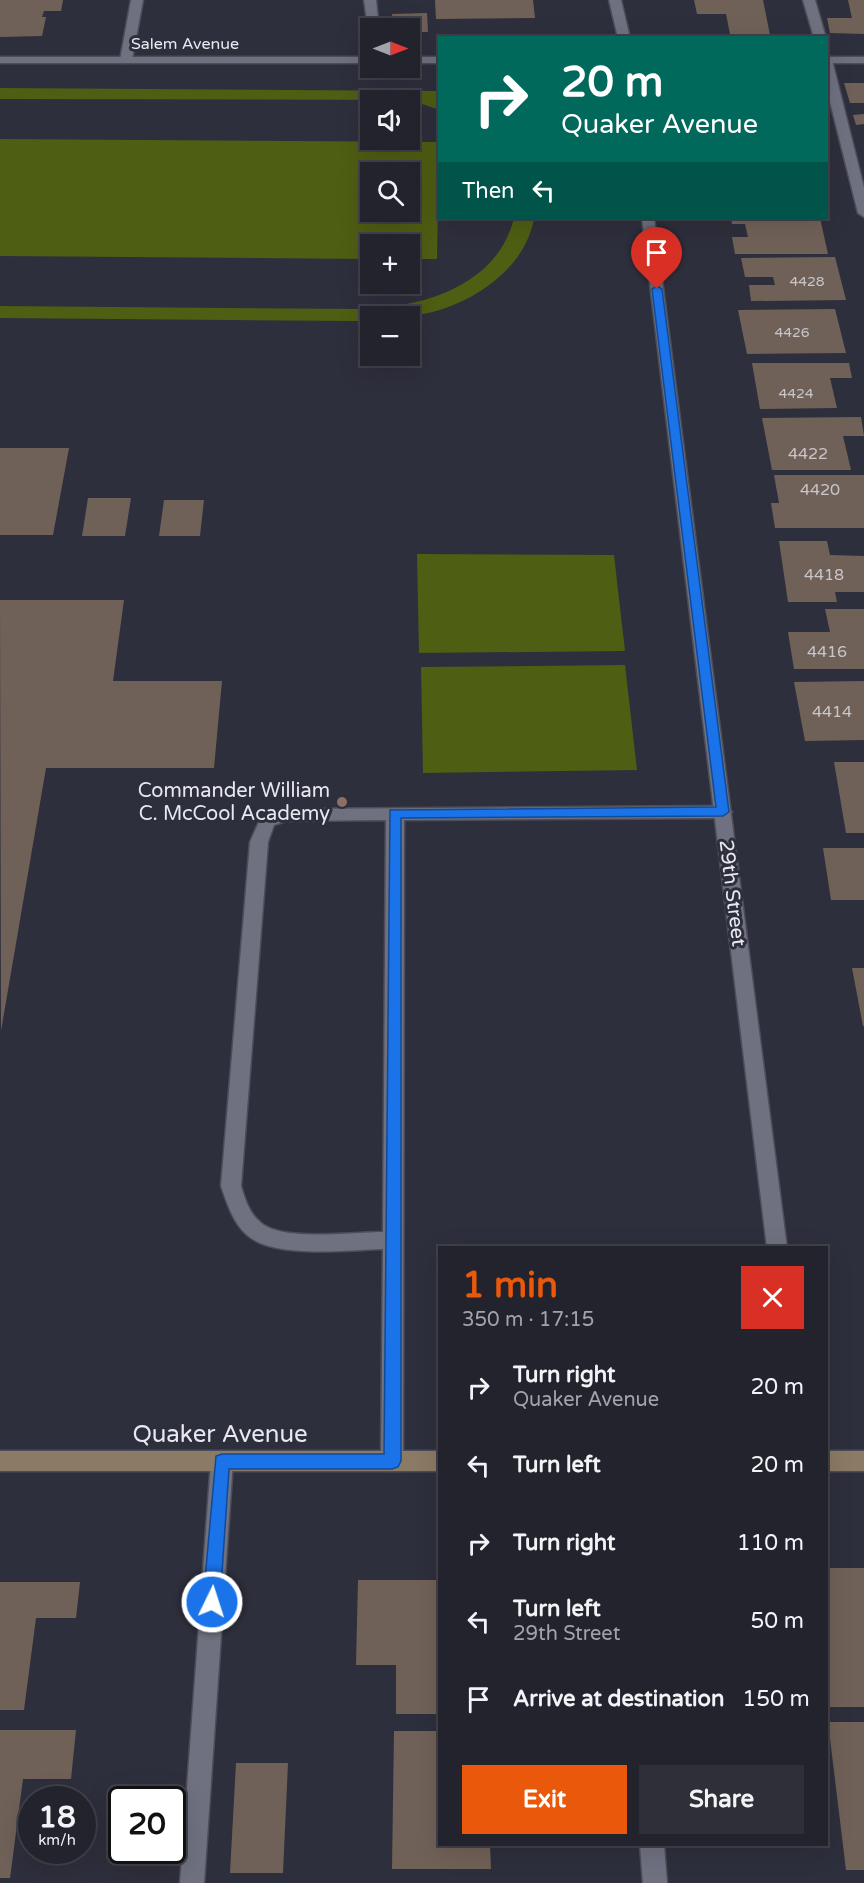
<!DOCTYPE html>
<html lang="en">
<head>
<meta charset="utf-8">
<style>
  :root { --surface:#22232d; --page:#2e2f39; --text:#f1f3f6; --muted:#a2a4aa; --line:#3f4049; --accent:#ea580c }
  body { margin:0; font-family:"Varela Round",sans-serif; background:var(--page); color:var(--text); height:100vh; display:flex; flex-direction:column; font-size:22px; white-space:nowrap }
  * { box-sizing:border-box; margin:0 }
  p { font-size:20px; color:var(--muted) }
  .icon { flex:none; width:33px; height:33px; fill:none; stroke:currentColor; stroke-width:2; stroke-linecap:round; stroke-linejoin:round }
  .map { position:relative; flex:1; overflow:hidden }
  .details { position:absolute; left:438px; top:1246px; width:390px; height:600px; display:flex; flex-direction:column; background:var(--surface); border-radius:0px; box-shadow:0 6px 24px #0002,0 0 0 2px var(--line) }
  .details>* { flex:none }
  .banner { position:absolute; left:438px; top:36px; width:390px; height:183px; border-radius:0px; box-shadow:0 6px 24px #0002,0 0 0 2px var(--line); background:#00695c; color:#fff; overflow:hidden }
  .needle { width:39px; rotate:90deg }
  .tools { position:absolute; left:360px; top:18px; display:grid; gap:12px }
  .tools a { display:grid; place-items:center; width:60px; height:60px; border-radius:0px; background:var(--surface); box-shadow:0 6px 24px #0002,0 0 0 2px var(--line); font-size:30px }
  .speed { position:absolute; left:18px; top:1786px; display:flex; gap:12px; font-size:30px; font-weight:700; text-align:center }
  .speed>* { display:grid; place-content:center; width:78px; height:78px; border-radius:50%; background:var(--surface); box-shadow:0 6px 24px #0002,0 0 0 2px var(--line); line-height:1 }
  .speed small { font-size:15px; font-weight:400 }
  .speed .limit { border:3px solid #111; border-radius:9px; background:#fff; color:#111 }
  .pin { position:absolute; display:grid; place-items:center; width:51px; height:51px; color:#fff; margin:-62px -26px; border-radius:50% 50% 50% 0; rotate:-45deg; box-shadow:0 0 6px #0007 }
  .pin .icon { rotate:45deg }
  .me { position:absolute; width:66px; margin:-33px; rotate:4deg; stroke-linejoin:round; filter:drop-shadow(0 0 4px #0008) }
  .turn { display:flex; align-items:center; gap:21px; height:126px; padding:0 24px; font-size:27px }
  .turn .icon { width:78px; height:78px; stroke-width:2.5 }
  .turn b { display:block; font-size:42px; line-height:51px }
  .then { display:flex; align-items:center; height:57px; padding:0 24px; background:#0003; gap:12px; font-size:22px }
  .round { display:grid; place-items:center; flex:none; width:63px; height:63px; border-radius:0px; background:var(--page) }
  .overview { display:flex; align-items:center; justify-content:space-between; height:102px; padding:0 24px }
  h1 { font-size:36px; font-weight:700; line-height:45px; color:var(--accent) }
  .button { display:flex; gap:12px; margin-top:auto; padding:12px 24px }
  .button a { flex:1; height:69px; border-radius:0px; background:var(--accent); color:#fff; font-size:24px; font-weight:700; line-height:69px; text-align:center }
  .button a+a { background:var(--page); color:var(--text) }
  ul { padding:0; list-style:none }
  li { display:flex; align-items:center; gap:18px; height:78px; padding:0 24px }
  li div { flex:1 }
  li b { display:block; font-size:22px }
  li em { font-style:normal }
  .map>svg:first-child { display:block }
  .green { fill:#4e5e13; fill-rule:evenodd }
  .building { fill:#706158 }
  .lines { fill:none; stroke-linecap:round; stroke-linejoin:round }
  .service-casing { stroke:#4c4d58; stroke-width:3 }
  .minor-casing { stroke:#4c4d58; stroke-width:3 }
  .tertiary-casing { stroke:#4c4d58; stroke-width:3 }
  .secondary-casing { stroke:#4c4d58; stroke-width:3 }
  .service { fill:#6f7180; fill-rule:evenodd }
  .minor { fill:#6f7180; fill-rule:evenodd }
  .tertiary { fill:#6f7180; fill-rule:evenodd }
  .secondary { fill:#8b7a65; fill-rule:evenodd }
  .route { fill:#1a73e8; stroke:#114b97; stroke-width:1.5 }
  .education-dot { fill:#8d6e63; stroke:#2e2f3c; stroke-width:2 }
  .labels { text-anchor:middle; stroke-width:6; stroke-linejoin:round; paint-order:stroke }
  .far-number-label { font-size:14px; fill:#c9c6ca }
  .far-street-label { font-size:16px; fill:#e7e8f0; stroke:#2e2f3c }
  .number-label { font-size:16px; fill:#c9c6ca }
  .poi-label { font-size:20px; fill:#e7e8f0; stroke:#2e2f3c; text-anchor:end }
  .street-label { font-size:20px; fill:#e7e8f0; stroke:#2e2f3c }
  .near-street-label { font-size:24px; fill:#e7e8f0; stroke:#2e2f3c }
</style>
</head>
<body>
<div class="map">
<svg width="864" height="1883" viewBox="0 0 864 1883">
  <rect width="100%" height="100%" fill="#2e2f3c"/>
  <path class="green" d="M0,88L439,91L440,110L410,100L0,99Z
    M0,139L439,142L437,259H410V244H370V259L0,256ZM370,172H410V212H370Z
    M514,218H534C525,274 460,312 408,316C395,318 383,316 370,316V320L357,321L0,318V306L358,309C421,308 497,287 514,218Z
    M417,554L614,555L625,651L419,653Z
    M625,665L637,770L423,773L421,667Z"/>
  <path class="building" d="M0,0H63L61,11H44L42,17H46L42,36L0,37Z
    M435,0H533L535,18L436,19Z
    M694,0H763L770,35L730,34L726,14H697Z
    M848,0H864V34L830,33L827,18H852Z
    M427,13L428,32H410V28H393L392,14Z
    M844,83H864V103H850Z
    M864,114V124L856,125L853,115Z
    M731,218H820L828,254H735L732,237H748L745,224H732Z
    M835,257L846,300L751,301L749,285H775L773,277H745L741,258Z
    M835,309L846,353L747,354L738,310Z
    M752,363H849L852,378H830L837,408L760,409Z
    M861,417L864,436H843L851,470H772L762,418Z
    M0,448H69L53,535H0Z
    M774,475H864V528H775L771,503H779Z
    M88,498H131L125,536H82Z
    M164,500H204L200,536H159Z
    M779,541H827L830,555L864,556V592H835L837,602H788Z
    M0,600H124L113,681H222L214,768H46L1,1031Z
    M825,609H864V669H794L788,632H830Z
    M864,681V740L805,741L794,682Z
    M834,762H864V833H846Z
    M823,848H864V900H831Z
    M852,968H864V1026H863Z
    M826,1568H864V1707H826Z
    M358,1580H440V1714H396V1665H356Z
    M0,1582H80L76,1618H36L24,1710H0Z
    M828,1722H864V1870H846Z
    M0,1730H76L71,1779H23L10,1878H0Z
    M394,1731H440V1845H490L491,1869H392Z
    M236,1763H288L283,1873H230Z"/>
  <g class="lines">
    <defs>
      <path id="service" d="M364,0H376L379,28L370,31L368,28Z
        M803,0H815L826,38H814Z
        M826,57L832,60L864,188V217L858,213L826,86Z
        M723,806L732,812L723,818L404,820L403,1461L400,1468L392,1471L384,1468L381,1461L383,1249C348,1250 274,1259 247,1235C233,1223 227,1203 221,1186L250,842L261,817L285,809ZM386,820L383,1232C354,1232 281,1242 260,1222C249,1213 245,1199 241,1186L268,842L274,825L286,821Z
        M222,1451L230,1454L233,1461L204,1883H180L211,1461L214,1454Z"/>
      <path id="minor" d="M131,0H143L132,60L126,63L120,60Z
        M609,0H621L630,38H618Z
        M642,218H654L787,1248H767Z
        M640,1845H664L667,1883H643Z"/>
      <path id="tertiary" d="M0,57H370V63H0Z
        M410,57H440V63H410Z
        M826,57H864V63H826Z"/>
      <path id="secondary" d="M0,1451H440V1471H0Z
        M826,1451H864V1471H826Z"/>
    </defs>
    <use href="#service" class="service-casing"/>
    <use href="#minor" class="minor-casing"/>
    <use href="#tertiary" class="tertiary-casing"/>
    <use href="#secondary" class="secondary-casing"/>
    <use href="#service" class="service"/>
    <use href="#minor" class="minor"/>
    <use href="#tertiary" class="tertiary"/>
    <use href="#secondary" class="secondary"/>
  </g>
  <path class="route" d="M657,286L662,289L729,812L723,816L401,818V1461L398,1467L392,1469H229L220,1602L218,1608L212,1610L206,1608L203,1602L216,1456L222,1454H384L390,810L716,807L652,289Z"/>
  <circle class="education-dot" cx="342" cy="802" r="6"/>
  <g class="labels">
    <g class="far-number-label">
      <text x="807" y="286">4428</text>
      <text x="792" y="337">4426</text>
      <text x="796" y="398">4424</text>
    </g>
    <g class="far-street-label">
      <text x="185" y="49">Salem Avenue</text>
    </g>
    <g class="number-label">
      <text x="808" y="459">4422</text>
      <text x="820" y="495">4420</text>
      <text x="824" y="580">4418</text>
      <text x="827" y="657">4416</text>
      <text x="832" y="717">4414</text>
    </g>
    <g class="poi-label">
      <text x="330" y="797">Commander William<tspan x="330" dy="23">C. McCool Academy</tspan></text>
    </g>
    <g class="street-label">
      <text transform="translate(733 893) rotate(83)" y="7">29th Street</text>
    </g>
    <g class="near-street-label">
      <text x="220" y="1442">Quaker Avenue</text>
    </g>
  </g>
</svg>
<div class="tools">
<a><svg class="needle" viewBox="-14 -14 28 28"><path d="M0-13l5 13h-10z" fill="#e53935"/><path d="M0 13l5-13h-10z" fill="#a2a4aa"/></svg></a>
<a><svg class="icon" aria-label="sound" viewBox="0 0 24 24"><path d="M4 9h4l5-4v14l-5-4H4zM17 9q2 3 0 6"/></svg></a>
<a><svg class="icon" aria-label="search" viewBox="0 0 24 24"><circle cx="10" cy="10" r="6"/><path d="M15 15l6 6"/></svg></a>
<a>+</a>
<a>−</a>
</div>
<div class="speed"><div>18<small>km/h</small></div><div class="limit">20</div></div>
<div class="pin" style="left:657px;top:289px;background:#d93025"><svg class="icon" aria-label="arrive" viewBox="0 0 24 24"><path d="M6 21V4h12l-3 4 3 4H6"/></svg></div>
<svg class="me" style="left:212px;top:1602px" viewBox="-20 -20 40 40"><circle r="17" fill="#1a73e8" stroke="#fff" stroke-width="3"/><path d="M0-11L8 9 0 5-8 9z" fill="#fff"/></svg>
<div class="banner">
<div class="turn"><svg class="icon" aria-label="right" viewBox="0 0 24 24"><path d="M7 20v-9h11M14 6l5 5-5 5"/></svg><div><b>20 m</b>Quaker Avenue</div></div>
<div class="then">Then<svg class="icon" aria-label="left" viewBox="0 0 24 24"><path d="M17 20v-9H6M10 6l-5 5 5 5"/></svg></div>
</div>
<section class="details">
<div class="overview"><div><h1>1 min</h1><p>350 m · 17:15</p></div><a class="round" style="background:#d93025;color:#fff"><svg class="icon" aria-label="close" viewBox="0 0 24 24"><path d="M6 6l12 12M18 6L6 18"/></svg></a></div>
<ul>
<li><svg class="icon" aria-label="right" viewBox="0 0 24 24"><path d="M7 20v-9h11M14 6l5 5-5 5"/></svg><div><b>Turn right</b><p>Quaker Avenue</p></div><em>20 m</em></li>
<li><svg class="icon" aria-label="left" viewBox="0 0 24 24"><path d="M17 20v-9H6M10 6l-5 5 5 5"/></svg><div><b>Turn left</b></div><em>20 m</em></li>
<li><svg class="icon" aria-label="right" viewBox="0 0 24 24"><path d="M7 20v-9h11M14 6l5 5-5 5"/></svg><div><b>Turn right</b></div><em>110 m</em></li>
<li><svg class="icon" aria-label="left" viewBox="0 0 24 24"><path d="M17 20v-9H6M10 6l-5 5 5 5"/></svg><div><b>Turn left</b><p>29th Street</p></div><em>50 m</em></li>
<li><svg class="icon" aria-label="arrive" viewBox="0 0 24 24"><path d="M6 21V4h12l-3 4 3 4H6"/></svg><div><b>Arrive at destination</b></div><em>150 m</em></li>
</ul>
<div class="button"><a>Exit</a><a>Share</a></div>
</section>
</div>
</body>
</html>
